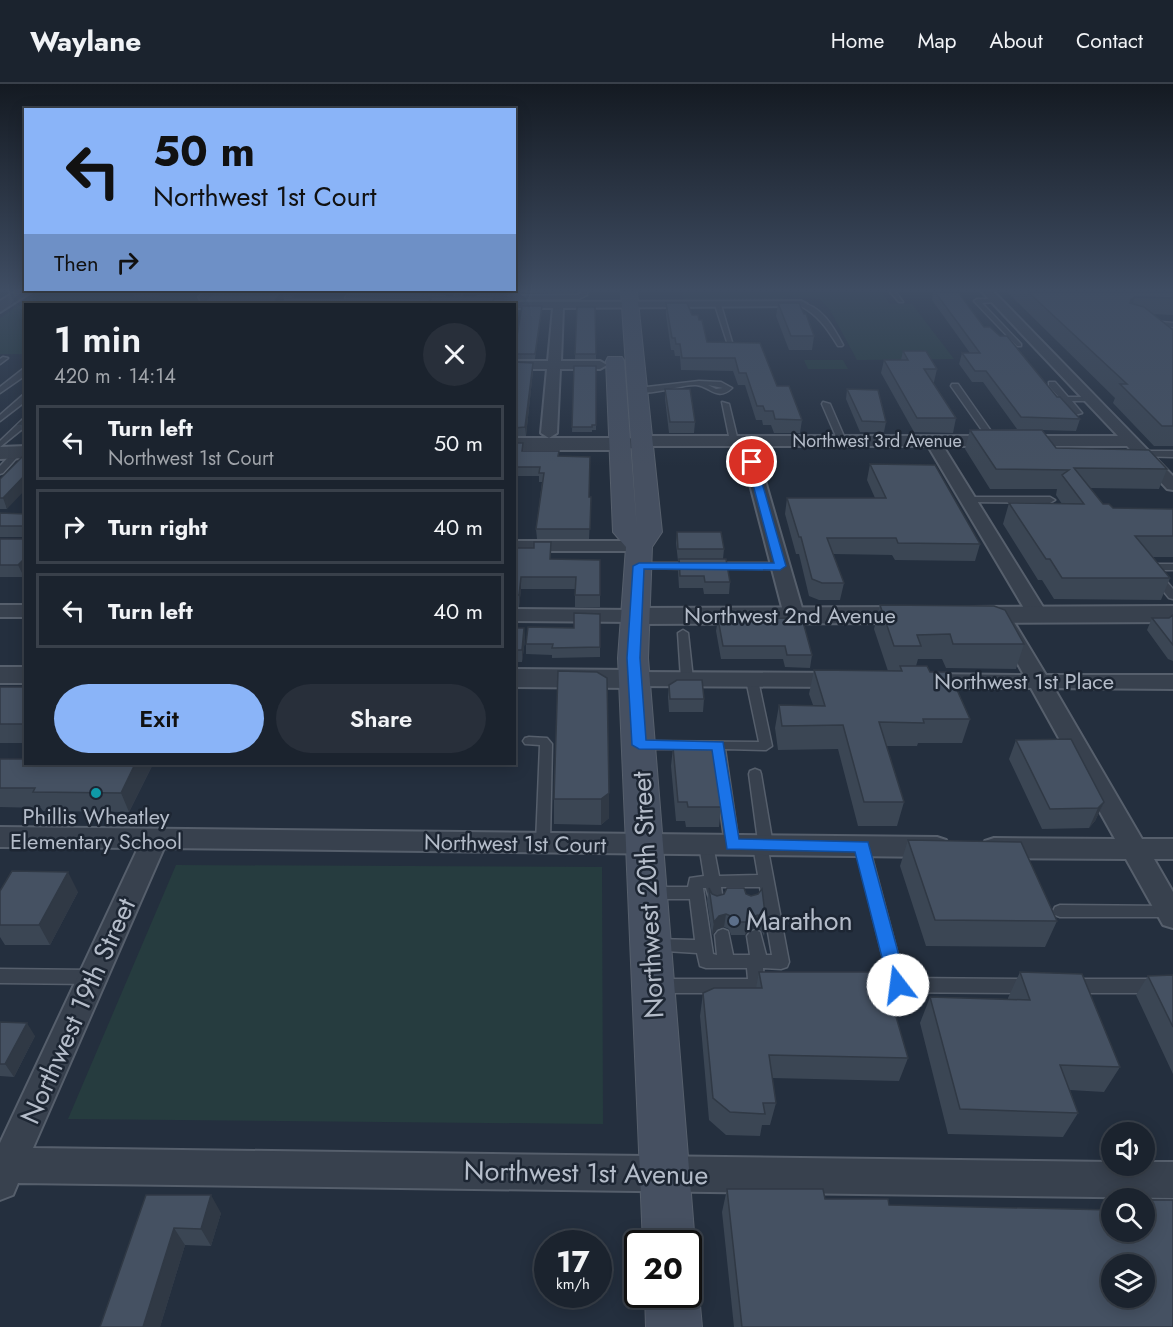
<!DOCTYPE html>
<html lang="en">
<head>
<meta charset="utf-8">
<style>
  :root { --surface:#1b232e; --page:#282f3a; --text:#f1f3f6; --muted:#a0a4aa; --line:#39404a; --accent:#8ab4f8 }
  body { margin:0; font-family:Jost,sans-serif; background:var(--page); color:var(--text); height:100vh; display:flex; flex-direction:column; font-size:22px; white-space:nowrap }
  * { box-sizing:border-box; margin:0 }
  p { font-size:20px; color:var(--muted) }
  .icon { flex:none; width:33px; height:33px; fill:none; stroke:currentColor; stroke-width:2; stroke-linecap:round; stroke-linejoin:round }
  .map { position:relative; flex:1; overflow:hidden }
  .drawer { position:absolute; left:24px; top:219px; width:492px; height:462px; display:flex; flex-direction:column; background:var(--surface); border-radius:0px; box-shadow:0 3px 15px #0003,0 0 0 2px var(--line) }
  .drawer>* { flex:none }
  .hud { position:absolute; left:24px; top:24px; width:492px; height:183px; border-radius:0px; box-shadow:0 3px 15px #0003,0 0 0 2px var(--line); background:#8ab4f8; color:#111; overflow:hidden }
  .fabs { position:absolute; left:1101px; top:1038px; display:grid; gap:12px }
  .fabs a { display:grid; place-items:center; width:54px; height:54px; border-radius:50%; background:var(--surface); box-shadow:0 3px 15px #0003,0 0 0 2px var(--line); font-size:30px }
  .speed { position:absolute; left:534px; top:1146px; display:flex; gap:12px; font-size:30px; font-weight:700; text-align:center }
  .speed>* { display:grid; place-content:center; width:78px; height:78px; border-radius:50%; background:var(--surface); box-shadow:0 3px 15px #0003,0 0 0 2px var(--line); line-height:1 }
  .speed small { font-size:15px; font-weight:400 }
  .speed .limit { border:3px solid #111; border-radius:9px; background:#fff; color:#111 }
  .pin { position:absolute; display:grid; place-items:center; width:51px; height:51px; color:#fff; margin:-26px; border:3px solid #fff; border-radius:50%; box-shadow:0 2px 6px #0007 }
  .me { position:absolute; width:66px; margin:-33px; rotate:345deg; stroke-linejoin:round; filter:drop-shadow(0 0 4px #0008) }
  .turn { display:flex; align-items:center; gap:21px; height:126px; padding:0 30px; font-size:27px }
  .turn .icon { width:78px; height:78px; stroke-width:2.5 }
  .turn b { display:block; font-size:42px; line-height:51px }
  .then { display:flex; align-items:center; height:57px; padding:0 30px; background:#0003; gap:12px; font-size:22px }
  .round { display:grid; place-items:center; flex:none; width:63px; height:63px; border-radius:32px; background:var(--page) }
  .summary { display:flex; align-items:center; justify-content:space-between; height:102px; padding:0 30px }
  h1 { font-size:36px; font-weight:600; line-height:45px }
  .button { display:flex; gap:12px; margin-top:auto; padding:12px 30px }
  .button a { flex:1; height:69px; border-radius:36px; background:var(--accent); color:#111; font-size:24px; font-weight:600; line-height:69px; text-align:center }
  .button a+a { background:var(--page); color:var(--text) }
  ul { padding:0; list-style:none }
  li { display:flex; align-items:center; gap:18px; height:75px; margin:0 12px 9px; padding:0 18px; border:3px solid var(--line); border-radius:0px }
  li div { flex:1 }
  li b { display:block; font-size:22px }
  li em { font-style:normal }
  header { display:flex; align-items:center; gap:36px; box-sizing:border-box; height:84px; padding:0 30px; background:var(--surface); border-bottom:2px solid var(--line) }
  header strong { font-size:28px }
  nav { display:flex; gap:33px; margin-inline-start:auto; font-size:21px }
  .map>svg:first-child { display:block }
  .green { fill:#263c3f }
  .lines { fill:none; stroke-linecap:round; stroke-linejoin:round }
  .service-casing { stroke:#565f6c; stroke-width:3 }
  .minor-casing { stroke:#565f6c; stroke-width:4 }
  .tertiary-casing { stroke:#565f6c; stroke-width:4 }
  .secondary-casing { stroke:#565f6c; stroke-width:2 }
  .service { fill:#38414e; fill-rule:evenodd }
  .minor { fill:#38414e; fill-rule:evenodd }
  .tertiary { fill:#38414e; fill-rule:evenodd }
  .secondary { fill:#465061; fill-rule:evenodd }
  .wall { fill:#3b4654 }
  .shaded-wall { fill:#303945 }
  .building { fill:#455162; stroke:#303945; stroke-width:1.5; fill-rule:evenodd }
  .route { fill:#1a73e8; stroke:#114b97; stroke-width:1.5 }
  .culture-dot { fill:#0f9aa8; stroke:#1d2633; stroke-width:2 }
  .service-dot { fill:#5c6f8a; stroke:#1d2633; stroke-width:2 }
  .labels { text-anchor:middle; stroke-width:5; stroke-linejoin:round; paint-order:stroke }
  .far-street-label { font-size:18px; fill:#b4bcc9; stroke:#1d2633 }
  .street-label { font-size:22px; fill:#b4bcc9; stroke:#1d2633 }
  .poi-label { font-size:22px; fill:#b4bcc9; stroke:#1d2633 }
  .near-street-label { font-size:27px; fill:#b4bcc9; stroke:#1d2633 }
  .near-poi-label { font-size:27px; fill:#b4bcc9; stroke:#1d2633; text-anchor:start }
</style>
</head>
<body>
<header>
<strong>Waylane</strong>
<nav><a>Home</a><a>Map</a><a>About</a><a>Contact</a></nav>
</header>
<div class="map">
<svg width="1173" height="1243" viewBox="0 0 1173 1243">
  <rect width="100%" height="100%" fill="#242f3e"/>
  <path class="green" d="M37,208H207L194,220H26L25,270H0V234Z
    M681,208H881L890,220H912L954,275L857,276L830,226L820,215L788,212L780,217L685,218Z
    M804,276H843L848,285H808Z
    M176,781L602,783L603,1040L68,1035Z"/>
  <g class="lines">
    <defs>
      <path id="service" d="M456,208H462L459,220H453Z
        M581,208H587V211L579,215L479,216L476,214L479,212L578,211Z
        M890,208H896L903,218H899Z
        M347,211L444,212L447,214L444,216L345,214Z
        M998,215L996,218L982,219L1021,260V262H1017L974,217L977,215Z
        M718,219L721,221L734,265L729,264L715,221Z
        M799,219C821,220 834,244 843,261L842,262H838C827,244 818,231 799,221Z
        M1150,237L1173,239V243L1148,240V238Z
        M3,273L8,274L0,280V275Z
        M23,285H26V291L0,309V303Z
        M699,297L721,298L732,304C717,318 710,302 696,301C680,300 648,314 634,306L638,304ZM708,301L723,304L716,305Z
        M1049,298H1055L1068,313H1091L1095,315L1091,317H1072L1082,329L1075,331L1049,302Z
        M952,300H958L998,357L997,359H991L951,302Z
        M23,311H26V317L0,337V331Z
        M722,318L729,320L738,357L737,359L730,357Z
        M823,318L830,320L846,357L845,359L838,357L822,320Z
        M23,335H26V342L0,363V357Z
        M15,366L22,368L3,389L0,390V382Z
        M1138,367H1173V373L1135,372V368Z
        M969,413H1050L1055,416L1050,419L966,418V414Z
        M639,479H695L700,482L695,485L635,484V480Z
        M713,479H780L785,482L780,485L709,484V480Z
        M1149,480H1173V486H1157L1173,505V515L1169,514L1144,483Z
        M683,546L688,549L693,595L687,599L681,595L678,549Z
        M752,592L758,596L772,662L766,666L725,665L739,761L737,765L732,766L727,765L725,761L712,665H639L633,661L639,657L759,658L746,596Z
        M529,653L547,654L552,660L550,759L548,763L543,764L538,763L536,759L540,661L525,660L523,657L525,654Z
        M755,685L760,687L761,690L773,761L768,766L789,878L787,883L781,885L763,884L764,895L779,897L781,902L779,907L773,909H658L652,907L650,902L652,897L658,895H748L747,884H706L700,882L697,869L650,866L647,861L650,856L655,855L695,856L690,815H651L646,813L644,809L646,805L651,803H688L690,794L704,792L699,761L701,757L706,756L711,757L713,761L719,792L758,791L753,762L758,757L749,690L750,687ZM721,803H760L772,871H766L760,848L755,846L750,848L747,852L750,871H733L728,847L723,845L718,847L715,851L717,871L713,870L703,804H706L711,821L716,823L721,821L723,817Z
        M862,757L867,758L869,762L904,894L1028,895L1034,897L1036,902L1034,907L1028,909L871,908L865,906L863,901L865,896L871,894H888L855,762L857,758Z
        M1060,821L1170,822L1173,823V833H1060L1055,831L1053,827L1055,823Z
        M0,885L92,886L98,888L100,893L98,898L92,900L0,899Z
        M1072,895H1173V909H1072L1066,907L1064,902L1066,897Z"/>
      <path id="minor" d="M205,208H216L211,216L423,217L429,220H202L199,213Z
        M982,208H994L1173,392V406L1167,405L1127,362H943L1048,531L1045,535H1031L1028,531L928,362H755L804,531L801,535H787L784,531L740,362H653L624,365L616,360L624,355L653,352H1118Z
        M801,217L807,220L805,222L563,224L561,277H600L607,281L600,285H560L557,349L549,354L541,349L547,285H514V277H548L553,224H514V220H509L514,218Z
        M514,457H639L645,458L648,462L645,466L639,467H514Z
        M0,521H26V533H0Z
        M514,525L636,526L643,528L646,532L643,536L636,538L514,537Z
        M1007,536L1014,538L1046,591H1173V605L1054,604L1142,755H1173V775H1154L1173,808V844L1163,841L1126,775L994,774L985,771L981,764L985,757L994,754L1115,755L1031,604H923L915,602L912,597L915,592L923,590L1024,591L997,542L1000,538Z
        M634,588L842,589L850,591L853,596L850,601L842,603L634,602L626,600L623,595L626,590Z
        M0,743L937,753L946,756L950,763L946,770L937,773L164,764L33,1064L1112,1078V1082H1144V1078H1173V1114L18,1099L13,1111L0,1116V1059L138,764L0,763Z"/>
      <path id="tertiary" d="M15,208H31L0,228V217Z
        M514,354H620L627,356L630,360L627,364L620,366H514Z
        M26,362V374L0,375V363Z
        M1173,522V538L971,539L962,536L958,531L962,526L971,523Z
        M916,523L925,526L929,531L925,536L916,539L636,540L627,537L623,532L627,527L636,524Z
        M0,583H26V599H0Z
        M514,585L634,586L644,589L648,595L644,601L634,604L514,603Z"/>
      <path id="secondary" d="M621,208H637L662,448L652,463L648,574L695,1160L688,1176V1160H643L618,574L626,463L613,448L606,277L608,273H622L624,277L637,446Z
        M688,1190L699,1210L702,1243H646L645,1210H688Z"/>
    </defs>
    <use href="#service" class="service-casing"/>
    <use href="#minor" class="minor-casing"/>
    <use href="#tertiary" class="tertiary-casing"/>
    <use href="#secondary" class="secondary-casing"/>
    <use href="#service" class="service"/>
    <use href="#minor" class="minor"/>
    <use href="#tertiary" class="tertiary"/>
    <use href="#secondary" class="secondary"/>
  </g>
  <path class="wall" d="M133,208H173H164L159,213H134Z
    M297,208L292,214H283L285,220H202Z
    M346,208H497V209Z
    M525,208H573V209H525Z
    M933,208H958L984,243L1080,335L1076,347L1042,346L1056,364L1167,385L1159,405L1090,404L1103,420L1113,424L1173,425V473H1153L1170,494L1161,516L1054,515L1042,496H1038L1003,440L1009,419L1062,420L1056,411L1057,405H990L965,365L970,346L1017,345L983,298H972L959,280L962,269H970L932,216Z
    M1007,208H1173V231L1153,230L1173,246V362H1154L1113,319L1115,314Z
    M666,219L692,231L707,258L760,259L777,302L802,336L800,349H774L771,341H763L762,336H756L745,301H738L733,287L681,286L680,272H675L674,266H671L666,231Z
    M778,219L814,252L812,266H789L776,232Z
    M542,222L535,275H514V266Z
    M577,223H595L596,275H575Z
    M903,267L937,285L934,298H933L956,334L953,349L914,348L881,289L884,276H901Z
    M514,278L533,287L526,352H514Z
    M574,282H596V346H592V348H572Z
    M665,305L695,338L694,349H669L665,315Z
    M847,305L886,338L884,348H860L846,315Z
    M26,334V356L19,340Z
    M514,359L523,367H559V372L589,413H591L589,455H537L536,445L542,398H539V392H514Z
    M870,380L980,460L975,477L895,476L892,471L833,470L844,499L840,516H819L809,512L799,470H796L785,430L787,414H875L867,396Z
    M0,395L7,425H0Z
    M0,429L26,430L24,493H0V455H23V453H0Z
    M677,448L724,465L723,475L730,498L729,510H704L703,504H679L678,487L679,477H678L676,459Z
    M514,464L551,475L600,476V523H575V505H521L519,523H514Z
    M880,521L1024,560L1016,585L946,584L942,575H918L916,582L930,588L970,635L962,659H918L917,662H886L904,718L897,742H858L838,665L778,666L775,644L779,621H813L809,610L814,586L888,587L874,545Z
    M600,530V573L552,574V571L526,570V560L574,544Z
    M1173,531V577L1168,575L1147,546L1152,534H1169Z
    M718,535L812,571L810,584L785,583L783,575H721L716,547Z
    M514,544H524L525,556L522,578H514Z
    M669,601L704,615L703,628H669L668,613Z
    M0,603H26V659H0Z
    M1016,656L1104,718L1095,737L1089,744L1042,745L1009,675Z
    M673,663L721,723L719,743H686L685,737H676L671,682Z
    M0,675L153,680L129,728L43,727L41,724L0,723Z
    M609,709V734L601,741L554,740V715Z
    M908,756L1057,837L1045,863L926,862L900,782Z
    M709,804L712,810L717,812L746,810L751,812L766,838L764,852L761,846L756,844L749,846L745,851H731L729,845L724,843L717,845L712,851L707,817Z
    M0,807L78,808L50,861H5L0,853Z
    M759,888L908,974L899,997L772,994L776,1019L770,1041H762L760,1052L726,1051L709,1036L700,932L703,909L756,904Z
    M1020,888L1120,983L1104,1008L1070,1006L1078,1029L1063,1053L948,1050L920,939L930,913L1008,915V914Z
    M1173,891V990L1136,911L1148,892Z
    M0,938L35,952L14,993L0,992Z
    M727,1105L889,1121L1112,1148L1173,1243H734L722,1128Z
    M146,1111L221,1129L211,1162L185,1161L160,1243H100Z"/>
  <path class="shaded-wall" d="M158,208H164L159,213Z
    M282,208L285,220H273Z
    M293,208H297L292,214L291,210Z
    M1135,213L1130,230L1131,215Z
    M542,222V226L535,275V270Z
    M533,279V287L526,352L525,343Z
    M26,390V405L7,425L3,414Z
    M26,473V491L24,493L18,481Z
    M521,493V505L519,523V511Z
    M524,544L525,556L522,578V566Z
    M135,680H153L129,728L121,709Z
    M609,709V734L601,741V715Z
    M1104,718L1095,737L1089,744L1098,724Z
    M68,788L78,808L50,861L39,841Z
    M726,830L724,843L717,845L712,851L714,838L719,832Z
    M758,831L756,844L749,846L745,851L747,838L751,833Z
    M27,939L35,952L14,993L5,980Z
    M211,1111L221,1129L211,1162L201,1145Z
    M174,1144L185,1161L160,1243H143Z"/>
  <path class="building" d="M214,208H282L273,220H202Z
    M935,208H958L984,243H990L1000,252H1007L1057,313H1060L1080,335L1021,333L986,287H975L962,269H980Z
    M1028,208H1173V214L1135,213L1131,215L1130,219L1144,223L1173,246V342H1162L1120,300H1127Z
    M428,213H494L492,220H381L382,218H429L431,215Z
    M666,219H687L692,231H698L699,236H702L707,258L760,259L777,302H789L802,336L775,335L773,327H765L763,322H757L746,289H739L735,274H682L680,260H676L675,254H672Z
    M778,219H799L804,230H806L814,252H791Z
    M522,222H542L535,270H514Z
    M577,223H595L596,270H575Z
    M903,267H926L937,285H924L956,334H917L884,276H908Z
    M514,278L533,279L525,343L514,344Z
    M574,282H596V341H592V343H572Z
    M665,305H690L695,338H670Z
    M847,305L878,306L886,338L862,337Z
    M26,334V340H19Z
    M970,346H1042L1056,364L1149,366L1167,385L1074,384L1103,420H1109L1113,424L1173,425V452H1135L1170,494H1062L1050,475H1046L1009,419L1084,420L1062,391L1069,386L996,385Z
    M514,359H523L522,367H559L558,372L590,373L589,413H591L590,445H536L544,389H539L540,383H514Z
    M26,369V390L3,414H0V395Z
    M870,380L935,381L980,460L898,459L896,454H827L844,499H822L812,495L801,453H799L787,414H886Z
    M0,429L26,430V473L18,481H0V455H23V442H0Z
    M677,448H721L724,465H678Z
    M534,458H551L550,475L600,476V511H575L576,493H521L519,511H514V464H534Z
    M679,475H726L730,498H705L704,492H680Z
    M880,521L994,522L1005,526L1024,560H953L950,550L917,551L921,562H894Z
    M574,529L600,530V563L552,564L553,560H526L528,543L574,544Z
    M1173,531V561L1152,534H1169Z
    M802,534L812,571H787L785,562H723L718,535Z
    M514,544H524L522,566H514Z
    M900,582H927L930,588H949L970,635H923L924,639L879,638L904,718H864L843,641L782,642L779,621L825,622L814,586L902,587Z
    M558,587L597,588L607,594L609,709L601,715H554Z
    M677,596H702L704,615H670L669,601Z
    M0,603H26V640H0Z
    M1071,655L1104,718L1098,724L1050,725L1016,656Z
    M673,663L714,664L721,723H688L687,718H678Z
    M0,675H26V680H135L121,709L33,708L35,704H0Z
    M908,756L1021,758L1057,837L935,836Z
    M12,787L68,788L39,841H0V807Z
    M709,804L712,810L717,812L724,810L727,804H744L746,810L751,812L758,810L762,805L766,838L763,833L758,831L751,833L747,838H733L731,832L726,830L719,832L714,838Z
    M759,888H883L908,974L769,971L776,1019H763L765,1030L730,1028L713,1014L703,909L714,904H762Z
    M1020,888L1082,890L1120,983L1060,981L1078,1029L960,1025L930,913L1030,916Z
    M1173,891V943L1148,892Z
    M0,938L27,939L5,980H0Z
    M727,1105H823L825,1115H888L889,1121L1112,1126V1148H1144V1116H1173V1243H742ZM1112,1180H1144V1214H1112Z
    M146,1111H211L201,1145L174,1144L143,1243H100Z"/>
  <linearGradient id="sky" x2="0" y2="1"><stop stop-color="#141a22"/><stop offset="0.54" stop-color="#3f4d63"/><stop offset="1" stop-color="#3f4d63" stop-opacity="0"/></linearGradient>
  <rect width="1173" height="382" fill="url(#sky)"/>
  <path class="route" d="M752,375L756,378L786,482L780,486L644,485L640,574L646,656L723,658L739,755L868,758L907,901L905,907L898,909L892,907L889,901L855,768L727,765L712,666L639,665L632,661L627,574L633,482L639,479H774L747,378Z"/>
  <circle class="culture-dot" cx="96" cy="709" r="6"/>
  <circle class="service-dot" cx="734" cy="837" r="6"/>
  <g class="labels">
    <g class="far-street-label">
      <text x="877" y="363">Northwest 3rd Avenue</text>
    </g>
    <g class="street-label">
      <text x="790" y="539">Northwest 2nd Avenue</text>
      <text x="1024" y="605">Northwest 1st Place</text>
      <text transform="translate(515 759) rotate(1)" y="8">Northwest 1st Court</text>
    </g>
    <g class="poi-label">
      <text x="96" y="740">Phillis Wheatley<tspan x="96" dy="25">Elementary School</tspan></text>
    </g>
    <g class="near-street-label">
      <text transform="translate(648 811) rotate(-93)" y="9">Northwest 20th Street</text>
      <text transform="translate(78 927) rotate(-66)" y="9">Northwest 19th Street</text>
      <text transform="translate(586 1089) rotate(1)" y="9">Northwest 1st Avenue</text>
    </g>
    <g class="near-poi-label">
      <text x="746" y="846">Marathon</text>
    </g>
  </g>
</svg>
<div class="fabs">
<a><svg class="icon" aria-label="sound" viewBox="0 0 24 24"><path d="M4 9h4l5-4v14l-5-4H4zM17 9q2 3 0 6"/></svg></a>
<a><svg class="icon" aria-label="search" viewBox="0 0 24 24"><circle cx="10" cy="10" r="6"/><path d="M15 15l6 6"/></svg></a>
<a><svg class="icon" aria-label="layers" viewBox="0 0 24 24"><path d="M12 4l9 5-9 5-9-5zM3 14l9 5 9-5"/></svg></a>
</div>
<div class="speed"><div>17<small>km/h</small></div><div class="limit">20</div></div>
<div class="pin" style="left:752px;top:378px;background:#d93025"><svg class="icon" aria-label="arrive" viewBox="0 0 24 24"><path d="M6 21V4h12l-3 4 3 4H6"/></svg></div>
<svg class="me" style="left:898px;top:901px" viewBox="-20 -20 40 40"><circle r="19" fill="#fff"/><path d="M0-13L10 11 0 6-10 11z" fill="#1a73e8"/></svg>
<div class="hud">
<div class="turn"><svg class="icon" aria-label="left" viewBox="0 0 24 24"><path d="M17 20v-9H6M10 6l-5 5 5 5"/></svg><div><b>50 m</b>Northwest 1st Court</div></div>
<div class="then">Then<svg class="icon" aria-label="right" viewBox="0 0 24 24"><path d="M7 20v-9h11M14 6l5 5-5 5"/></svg></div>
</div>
<section class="drawer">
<div class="summary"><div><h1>1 min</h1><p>420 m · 14:14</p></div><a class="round"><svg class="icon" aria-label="close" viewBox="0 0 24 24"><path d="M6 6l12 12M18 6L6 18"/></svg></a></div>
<ul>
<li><svg class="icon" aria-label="left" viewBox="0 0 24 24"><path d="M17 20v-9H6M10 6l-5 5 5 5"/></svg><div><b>Turn left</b><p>Northwest 1st Court</p></div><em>50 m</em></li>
<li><svg class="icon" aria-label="right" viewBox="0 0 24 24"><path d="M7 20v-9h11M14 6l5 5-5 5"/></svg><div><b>Turn right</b></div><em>40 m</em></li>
<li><svg class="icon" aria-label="left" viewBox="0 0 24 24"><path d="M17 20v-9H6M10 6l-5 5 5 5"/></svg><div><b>Turn left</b></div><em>40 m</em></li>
</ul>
<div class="button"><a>Exit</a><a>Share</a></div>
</section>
</div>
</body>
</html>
